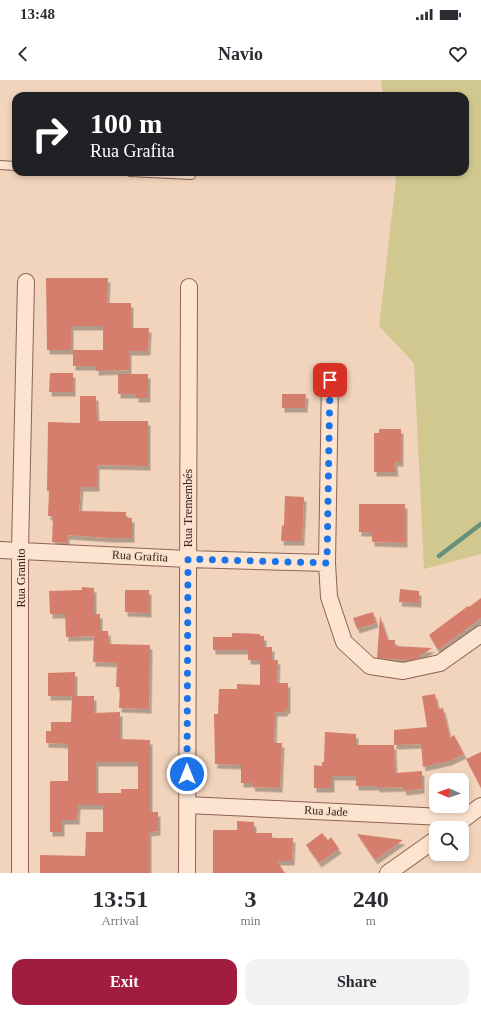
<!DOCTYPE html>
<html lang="en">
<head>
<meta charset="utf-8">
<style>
  :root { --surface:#fff; --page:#f2f2f3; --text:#2b2b33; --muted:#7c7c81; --accent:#a11d40 }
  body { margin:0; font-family:Georgia,serif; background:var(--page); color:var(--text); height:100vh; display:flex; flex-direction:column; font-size:15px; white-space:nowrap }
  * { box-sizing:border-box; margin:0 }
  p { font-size:13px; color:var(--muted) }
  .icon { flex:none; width:22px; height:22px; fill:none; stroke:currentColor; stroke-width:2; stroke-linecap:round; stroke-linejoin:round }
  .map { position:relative; height:793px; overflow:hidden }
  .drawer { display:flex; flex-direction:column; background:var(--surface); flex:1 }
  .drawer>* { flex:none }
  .top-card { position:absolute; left:12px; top:12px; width:457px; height:84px; border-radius:12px; box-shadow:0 2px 6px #0003; background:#202124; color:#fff; overflow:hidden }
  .needle { width:26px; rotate:272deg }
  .buttons { position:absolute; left:429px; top:693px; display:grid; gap:8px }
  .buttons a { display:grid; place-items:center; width:40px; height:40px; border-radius:8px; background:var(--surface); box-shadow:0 2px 6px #0003; font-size:20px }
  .pin { position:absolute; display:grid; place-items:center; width:34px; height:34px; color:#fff; margin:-17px; border-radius:8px; box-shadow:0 2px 6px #0006 }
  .me { position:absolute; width:44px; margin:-22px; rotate:0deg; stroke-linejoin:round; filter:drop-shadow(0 0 3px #0008) }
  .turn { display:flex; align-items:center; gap:14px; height:84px; padding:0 12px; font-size:18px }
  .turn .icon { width:52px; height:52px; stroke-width:2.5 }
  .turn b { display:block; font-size:28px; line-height:34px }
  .eta { display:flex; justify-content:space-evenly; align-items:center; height:68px; text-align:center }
  .eta b { font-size:24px; font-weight:700; line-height:28px }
  .action { display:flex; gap:8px; margin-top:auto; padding:8px 12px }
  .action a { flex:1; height:46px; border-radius:12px; background:var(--accent); color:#fff; font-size:16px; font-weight:700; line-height:46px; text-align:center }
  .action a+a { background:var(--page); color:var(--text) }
  .status { display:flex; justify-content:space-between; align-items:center; height:28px; padding:0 20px; background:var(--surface); direction:ltr }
  .status svg { height:11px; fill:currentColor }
  header { display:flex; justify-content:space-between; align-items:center; height:52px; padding:0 12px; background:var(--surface); font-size:18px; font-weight:700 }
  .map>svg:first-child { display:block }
  .green { fill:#d1c88f }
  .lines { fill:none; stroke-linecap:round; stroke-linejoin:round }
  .stream { stroke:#67917c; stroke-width:4.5 }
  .building { fill:#d57e6d; fill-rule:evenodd; filter:url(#shadow) }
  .lane-casing { stroke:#8c6354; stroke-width:10 }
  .street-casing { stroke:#8c6354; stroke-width:18 }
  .lane { stroke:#fce4d0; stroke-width:8 }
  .street { stroke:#fce4d0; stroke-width:16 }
  .route { stroke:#1a73e8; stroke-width:7; stroke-dasharray:0 12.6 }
  .labels { text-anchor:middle; stroke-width:3.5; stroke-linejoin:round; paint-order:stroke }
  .street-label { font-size:12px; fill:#39211a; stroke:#f9e0cc }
</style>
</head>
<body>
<div class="status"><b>13:48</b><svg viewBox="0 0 49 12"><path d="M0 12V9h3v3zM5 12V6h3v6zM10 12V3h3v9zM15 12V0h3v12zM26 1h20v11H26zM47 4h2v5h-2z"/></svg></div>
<header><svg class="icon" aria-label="back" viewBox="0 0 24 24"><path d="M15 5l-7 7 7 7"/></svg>Navio<svg class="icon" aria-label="heart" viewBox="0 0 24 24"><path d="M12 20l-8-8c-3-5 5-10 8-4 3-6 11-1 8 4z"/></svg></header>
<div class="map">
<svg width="481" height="793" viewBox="0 0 481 793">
  <defs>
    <filter id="shadow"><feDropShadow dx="2.5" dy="4.5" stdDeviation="0" flood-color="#0004"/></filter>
  </defs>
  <rect width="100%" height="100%" fill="#f2d4bc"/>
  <path class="green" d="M381,0H481V474L424,489L414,283L379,246L396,100L395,92H465V16H383Z"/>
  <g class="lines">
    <path class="stream" d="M439,476L481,444"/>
  </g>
  <path class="building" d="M46,198H108L107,223H131V248H149L148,271H129V290L96,291V286H73V270H103V246H71V270H47Z
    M50,293H73V312H49Z
    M118,294H148V318H136V314H118Z
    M282,314H306L305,328H282Z
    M80,316H96L97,341H148V386L97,385V407H81L79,431L126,432V438H132V458H109L67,455V463L52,462L53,436H48L49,411H47L48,342L80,343Z
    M379,349H401V382H395L396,392H374V353H379Z
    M285,416L304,417L302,461H281L282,445L284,446Z
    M359,424H405V463L372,462V452H359Z
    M82,507L94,508V534H100V551H108L109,564L150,565L149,629L119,628L120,607H116L117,583L93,582L94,556L66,557L65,534H50L49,511L82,510Z
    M400,509L419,511V523L399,522Z
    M125,510H149V533L125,532Z
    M481,518V538L438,570L429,555L468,526L469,527Z
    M373,532L376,543L357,549L353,538Z
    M380,536L388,560H395V566L432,568L420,576V578L411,580L389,579L377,578Z
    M232,553L260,554V556H264V567H272V580H278L277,603H288V629H286L285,632H275L274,663H282L280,708L253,707L252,703H241V685L215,684L214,634H218L219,609H237V604L260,605V580H248V570H213V557H232Z
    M75,592V616H94V633L120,632V659L150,660V732H158V751L149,752V793H40V775L85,776L86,752H103V725H78L77,740H62V752H50V701H68V664L46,663V651H51V642H71L72,616H48V593ZM96,682H138V709H121V713H96Z
    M435,614L438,629L443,628L450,658L454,655L464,674L449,681L423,687L421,664L394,665L395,693L422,691V709L404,711L403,707L377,708V706H356V696H332V708H314V685L322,686V682H324L325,652L356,654V665H394V650L427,647L422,616Z
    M481,672V708L466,679Z
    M237,741L254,742V753H272V758H293L292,781H277L285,793H213V750H237Z
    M322,753L328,760L331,757L339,769L319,783L306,765Z
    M357,754L403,760L375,780Z"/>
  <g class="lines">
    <defs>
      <path id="lane" d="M0,85L16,86
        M130,92L191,95"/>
      <path id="street" d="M330,300L327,483L329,517L344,562L370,586L403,591L440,583L481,554
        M0,470L188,479L327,483
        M187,725L465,738
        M457,744L481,726
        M20,793V470L26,202
        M187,793L189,207
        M388,793L436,759"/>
    </defs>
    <use href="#lane" class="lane-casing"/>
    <use href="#street" class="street-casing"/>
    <use href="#lane" class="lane"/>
    <use href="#street" class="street"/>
  </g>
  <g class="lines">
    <path class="route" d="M187,694L188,479L327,483L330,300"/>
  </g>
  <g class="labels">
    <g class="street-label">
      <text transform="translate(188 428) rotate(-90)" y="4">Rua Tremembés</text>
      <text transform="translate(140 476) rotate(3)" y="4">Rua Grafita</text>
      <text transform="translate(21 498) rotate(-90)" y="4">Rua Granito</text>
      <text transform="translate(326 731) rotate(3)" y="4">Rua Jade</text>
    </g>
  </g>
</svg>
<div class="buttons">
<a><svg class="needle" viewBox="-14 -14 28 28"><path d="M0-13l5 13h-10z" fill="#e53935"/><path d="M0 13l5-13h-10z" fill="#7c7c81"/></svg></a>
<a><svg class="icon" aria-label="search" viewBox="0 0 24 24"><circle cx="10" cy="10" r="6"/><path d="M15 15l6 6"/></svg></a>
</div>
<div class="pin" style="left:330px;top:300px;background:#d93025"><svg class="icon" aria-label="arrive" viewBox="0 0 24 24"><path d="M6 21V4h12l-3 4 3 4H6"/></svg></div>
<svg class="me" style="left:187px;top:694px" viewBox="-20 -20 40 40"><circle r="17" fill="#1a73e8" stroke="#fff" stroke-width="3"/><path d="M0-11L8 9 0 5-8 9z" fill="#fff"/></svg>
<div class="top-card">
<div class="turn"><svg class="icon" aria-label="right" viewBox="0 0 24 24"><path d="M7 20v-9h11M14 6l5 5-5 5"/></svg><div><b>100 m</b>Rua Grafita</div></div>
</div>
</div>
<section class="drawer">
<div class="eta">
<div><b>13:51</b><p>Arrival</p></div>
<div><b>3</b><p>min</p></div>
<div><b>240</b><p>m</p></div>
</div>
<div class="action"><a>Exit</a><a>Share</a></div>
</section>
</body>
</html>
